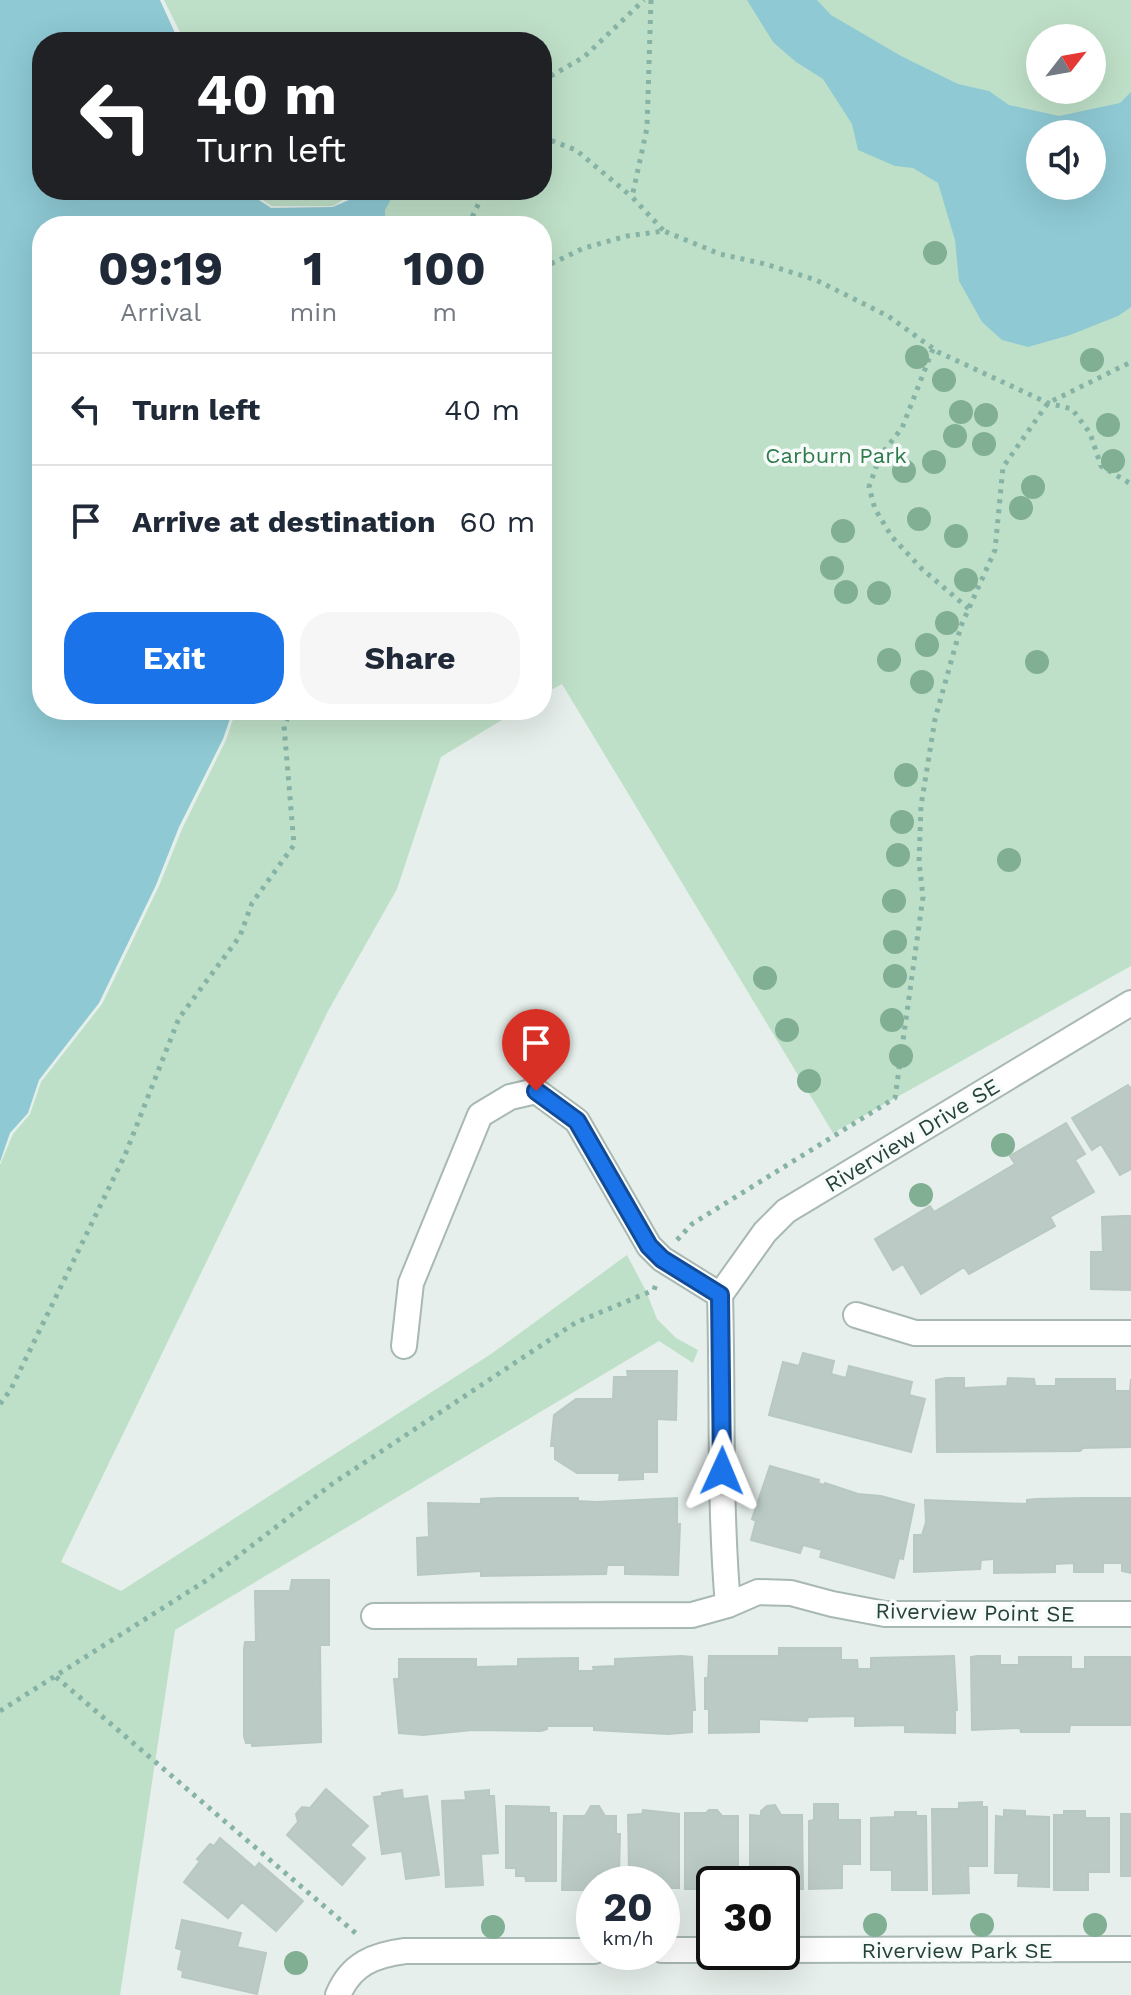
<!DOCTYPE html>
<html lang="en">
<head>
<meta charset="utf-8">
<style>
  :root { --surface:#fff; --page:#f6f6f7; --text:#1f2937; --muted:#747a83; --line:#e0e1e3; --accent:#1a73e8 }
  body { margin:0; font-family:"Work Sans",sans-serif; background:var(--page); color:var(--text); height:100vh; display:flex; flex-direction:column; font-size:30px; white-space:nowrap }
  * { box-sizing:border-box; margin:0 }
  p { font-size:26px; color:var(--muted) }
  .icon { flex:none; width:44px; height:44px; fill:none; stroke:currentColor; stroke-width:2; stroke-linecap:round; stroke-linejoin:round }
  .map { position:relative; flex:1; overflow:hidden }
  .panel { position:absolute; left:32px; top:216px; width:520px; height:504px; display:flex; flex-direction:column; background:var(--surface); border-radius:32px; box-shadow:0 8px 32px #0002 }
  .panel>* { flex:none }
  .guide { position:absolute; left:32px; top:32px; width:520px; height:168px; border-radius:32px; box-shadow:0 8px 32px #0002; background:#202124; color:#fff; overflow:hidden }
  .needle { width:52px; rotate:59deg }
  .controls { position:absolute; left:1026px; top:24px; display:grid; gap:16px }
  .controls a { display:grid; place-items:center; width:80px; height:80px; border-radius:50%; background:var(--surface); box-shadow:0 8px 32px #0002; font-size:40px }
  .speed { position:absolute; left:576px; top:1866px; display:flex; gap:16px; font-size:40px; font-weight:700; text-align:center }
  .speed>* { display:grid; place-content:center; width:104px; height:104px; border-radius:50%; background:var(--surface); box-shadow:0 8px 32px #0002; line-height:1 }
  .speed small { font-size:20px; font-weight:400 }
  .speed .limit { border:4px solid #111; border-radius:12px; background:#fff; color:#111 }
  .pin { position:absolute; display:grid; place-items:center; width:68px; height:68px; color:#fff; margin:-82px -34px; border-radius:50% 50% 50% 0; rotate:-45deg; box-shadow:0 0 8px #0007 }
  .pin .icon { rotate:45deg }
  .me { position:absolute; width:88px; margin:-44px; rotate:1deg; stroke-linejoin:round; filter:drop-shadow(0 0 6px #0008) }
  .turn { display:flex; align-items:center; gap:28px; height:168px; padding:0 32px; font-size:36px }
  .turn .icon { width:104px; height:104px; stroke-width:2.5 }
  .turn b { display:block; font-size:56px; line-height:68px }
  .eta { display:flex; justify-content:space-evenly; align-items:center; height:136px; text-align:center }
  .eta b { font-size:48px; font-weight:700; line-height:56px }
  .button { display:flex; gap:16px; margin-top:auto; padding:16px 32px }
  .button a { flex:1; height:92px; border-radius:32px; background:var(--accent); color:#fff; font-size:32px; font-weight:700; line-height:92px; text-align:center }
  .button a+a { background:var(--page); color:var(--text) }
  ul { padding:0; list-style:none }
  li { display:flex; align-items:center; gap:24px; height:112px; padding:0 32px; border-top:2px solid var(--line) }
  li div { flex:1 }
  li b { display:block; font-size:30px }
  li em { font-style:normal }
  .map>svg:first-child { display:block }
  .green { fill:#bfe0c8; fill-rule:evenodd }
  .water { fill:#8ec9d4; fill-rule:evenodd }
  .building { fill:#bbcac4; stroke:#b8c9c2; stroke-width:2 }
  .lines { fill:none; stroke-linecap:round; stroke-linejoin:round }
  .minor-casing { stroke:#a8b8b2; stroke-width:28 }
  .path { stroke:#86b3a5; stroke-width:5; stroke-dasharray:4 6; stroke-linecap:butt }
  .minor { stroke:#fff; stroke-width:24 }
  .tree { fill:#80af93 }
  .route-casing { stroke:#114b97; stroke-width:20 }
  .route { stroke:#1a73e8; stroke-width:14 }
  .labels { text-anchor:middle; stroke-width:7; stroke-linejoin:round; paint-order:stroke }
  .park-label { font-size:22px; fill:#2d7a4b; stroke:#f7fbf9 }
  .street-label { font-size:22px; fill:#24423a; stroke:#f7fbf9 }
</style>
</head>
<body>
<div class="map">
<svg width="1131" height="1995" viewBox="0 0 1131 1995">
  <rect width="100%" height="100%" fill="#e6efeb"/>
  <path class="green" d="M164,0H1131V966L833,1133L562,684L542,695V226H376L347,197L333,206H272L247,190H542V42H185ZM1040,38H1092V90H1040ZM1040,134H1092V186H1040Z
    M236,710H518L441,757L397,889L328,1011L61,1562L121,1591L491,1354L627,1255L646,1291L657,1319L676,1338L698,1350L693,1363L659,1341L175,1630L120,1995H0V1165L13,1134L30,1114L41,1082L102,1004L159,886L182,829L226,740Z"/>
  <path class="water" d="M0,0H160L179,42H42V190H244L271,208L333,207L349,200L355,190H396L385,210V226H42V710H233L223,739L179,827L156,885L99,1003L39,1080L28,1113L10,1133L0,1162Z
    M747,0H817L831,15L901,56L958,84L989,91L1009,105L1059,116L1120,103L1131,92V307L1118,316L1070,335L1028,347L1002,340L982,322L959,281L955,240L938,183L913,168L895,166L858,150L852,124L823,79L796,62L773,42ZM1040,134H1092V186H1040Z"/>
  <path class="building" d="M1128,1085L1131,1089V1169L1120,1175L1101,1144L1092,1150L1072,1118Z
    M1066,1123L1085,1154L1075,1160L1094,1192L1050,1217L1055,1226L969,1274L964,1267L921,1294L903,1264L893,1270L875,1239L930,1206L934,1212L1015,1164L1010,1156Z
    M1124,1216H1131V1290L1091,1289V1252H1103L1102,1217Z
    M803,1353L834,1361L831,1374L846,1378L849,1366L912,1382L909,1395L925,1399L911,1452L769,1415L783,1362L799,1366Z
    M627,1371H677L676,1420L657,1419V1472H643V1479L619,1480L620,1473H577L555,1459V1446H551L554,1415L576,1399H613L614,1377H628Z
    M946,1378H964V1388L1007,1386L1008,1378L1034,1379L1035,1386H1056V1379H1115V1391H1130L1131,1379V1447L1083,1448L1080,1451L937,1452L936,1380Z
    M770,1466L819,1480L818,1483L824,1485L825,1483L858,1494L881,1496L914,1505L903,1559L899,1558L894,1578L820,1557L822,1550L803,1545L800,1553L751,1540L756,1521L752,1519Z
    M499,1498H578V1501L596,1502L677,1498V1524H680L678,1575L625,1574V1565H607L606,1574L481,1576V1571L418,1575L417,1538L429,1537L428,1503L481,1504V1499Z
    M1085,1498H1131V1573L1122,1571V1563H1103V1572H1074V1563L1055,1564V1572L994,1573V1559L981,1560L980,1569L914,1572V1535H922L926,1522L925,1500L1027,1504V1500L1036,1499Z
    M292,1580H329V1645H320L321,1742L252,1746V1743H246L244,1736V1649L245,1642H256L255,1591H290Z
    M779,1648H841V1660H857L858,1669H871V1658L954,1656L957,1710H955V1733L905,1732V1725L855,1726V1716L808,1717L807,1721L759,1719V1732L709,1733V1709H705V1678H708L709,1656H779Z
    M681,1656L692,1657L695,1710H692V1732L668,1734L594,1730V1726H547V1729L541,1731L472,1730L423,1735L399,1733L394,1679H399V1659H476V1667L518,1666V1659L578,1658V1671H594L593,1667L615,1666V1659Z
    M977,1656H1000V1665H1019V1657H1071V1669H1085V1657H1131V1725H1070L1069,1732H1021L1020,1728L972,1730L971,1657Z
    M326,1789L368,1826L350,1845L365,1858L342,1885L287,1835L298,1822L296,1814L302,1807L310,1808Z
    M402,1790L403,1799L427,1796L439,1875L406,1879L402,1851L382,1854L374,1797L382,1796V1793Z
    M489,1790V1796H494L498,1853L481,1854L483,1885L446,1887L442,1801L466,1800L465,1792Z
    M982,1802V1807H987V1866H968L969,1893L933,1894L932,1809H959V1803Z
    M814,1804H838V1820H860V1864H842V1888L809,1889V1821L814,1820Z
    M775,1805L781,1815H802L803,1889H782V1884H769V1872L750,1871V1815L761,1816V1811L767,1806Z
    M506,1806L549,1807V1813H556V1881H526L525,1876H516V1868H506Z
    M591,1806H599L605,1816H616V1834H620L619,1875L596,1874L594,1890H562L564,1816H585Z
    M643,1810L679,1814V1888H662V1884H649V1873L629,1871L628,1815L642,1814Z
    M709,1810H717L722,1816H738V1878H717L714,1889H685V1813H706Z
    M1004,1810L1025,1811V1816L1049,1817V1887L1018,1886L1019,1873H995L996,1816L1004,1817Z
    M1064,1811H1085V1818H1109V1872H1088V1890H1054V1815H1064Z
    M895,1812H916V1816H926L927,1890H892V1870H871V1818L895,1817Z
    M1121,1814H1131V1876H1121Z
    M220,1838L255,1868L259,1863L303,1901L276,1931L242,1902L228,1918L184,1882L200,1861L197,1859L210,1844L214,1846Z
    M182,1920L241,1933L237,1947L266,1953L257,1994L182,1977L183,1971L178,1969L182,1950L176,1948Z"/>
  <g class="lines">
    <defs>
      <path id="minor" d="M720,1295L765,1232L786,1211L1131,1003
        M720,1295C723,1399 719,1502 728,1605
        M856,1315L915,1333H1131
        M404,1346L411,1283L480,1115L510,1097L536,1091L577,1121L649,1246L662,1259L720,1295
        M374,1616L692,1615L728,1605L758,1592L791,1593L832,1604L885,1614H1131
        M662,1950H714
        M782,1950L1131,1949
        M338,1995C351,1964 374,1955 405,1951H594"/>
    </defs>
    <use href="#minor" class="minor-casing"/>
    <path class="path" d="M651,0L647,128L632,197L664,231
      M542,81L584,57L644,0
      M542,137L576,150L632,197
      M468,226L485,190
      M542,268L584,248L627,236L664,231L720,254L765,264L816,280L888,316L938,352L1048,403L1072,409L1090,433L1101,466L1131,484
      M933,349L902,428L880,456L869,487L875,509L892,537L922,569L969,609
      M677,1240L692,1224L895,1098L923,897L919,862L921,806L935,719L961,626L995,550L1003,467L1048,403L1131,362
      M0,1404L11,1389L125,1155L179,1018L240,936L252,903L294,845L284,726L291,710
      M56,1677L359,1936
      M0,1711L207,1580L332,1484L575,1323L654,1290L656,1284"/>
    <use href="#minor" class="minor"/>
  </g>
  <g class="tree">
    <circle cx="935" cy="253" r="12"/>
    <circle cx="917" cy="357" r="12"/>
    <circle cx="1092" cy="360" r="12"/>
    <circle cx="944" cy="380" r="12"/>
    <circle cx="961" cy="412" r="12"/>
    <circle cx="986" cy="415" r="12"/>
    <circle cx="1108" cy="425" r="12"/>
    <circle cx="955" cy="436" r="12"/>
    <circle cx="984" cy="444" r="12"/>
    <circle cx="1113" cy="461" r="12"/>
    <circle cx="934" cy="462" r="12"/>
    <circle cx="904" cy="471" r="12"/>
    <circle cx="1033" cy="487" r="12"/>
    <circle cx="1021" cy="508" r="12"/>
    <circle cx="919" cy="519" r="12"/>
    <circle cx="843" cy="531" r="12"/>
    <circle cx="956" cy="536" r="12"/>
    <circle cx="832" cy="568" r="12"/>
    <circle cx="966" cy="580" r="12"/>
    <circle cx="846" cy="592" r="12"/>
    <circle cx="879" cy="593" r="12"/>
    <circle cx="947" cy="623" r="12"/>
    <circle cx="927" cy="645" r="12"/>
    <circle cx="889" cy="660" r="12"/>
    <circle cx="1037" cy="662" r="12"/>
    <circle cx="922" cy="682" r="12"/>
    <circle cx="906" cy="775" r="12"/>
    <circle cx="902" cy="822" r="12"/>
    <circle cx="898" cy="855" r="12"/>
    <circle cx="1009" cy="860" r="12"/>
    <circle cx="894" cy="901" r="12"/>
    <circle cx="895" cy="942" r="12"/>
    <circle cx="895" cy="976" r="12"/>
    <circle cx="765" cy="978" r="12"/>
    <circle cx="892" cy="1020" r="12"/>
    <circle cx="787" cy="1030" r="12"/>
    <circle cx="901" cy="1056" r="12"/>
    <circle cx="809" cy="1081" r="12"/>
    <circle cx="1003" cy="1145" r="12"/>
    <circle cx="921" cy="1195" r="12"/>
    <circle cx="875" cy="1925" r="12"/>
    <circle cx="982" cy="1925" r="12"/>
    <circle cx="1095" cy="1925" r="12"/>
    <circle cx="493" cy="1927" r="12"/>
    <circle cx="296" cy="1963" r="12"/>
  </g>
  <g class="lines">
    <defs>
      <path id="route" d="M536,1091L577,1121L649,1246L662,1259L720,1295L722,1471"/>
    </defs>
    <use href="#route" class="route-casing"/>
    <use href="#route" class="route"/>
  </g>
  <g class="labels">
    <g class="park-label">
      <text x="836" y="463">Carburn Park</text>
    </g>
    <g class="street-label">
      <text transform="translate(912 1135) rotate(-31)" y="8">Riverview Drive SE</text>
      <text transform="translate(975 1612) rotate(1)" y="8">Riverview Point SE</text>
      <text x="957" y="1958">Riverview Park SE</text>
    </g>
  </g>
</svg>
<div class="controls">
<a><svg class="needle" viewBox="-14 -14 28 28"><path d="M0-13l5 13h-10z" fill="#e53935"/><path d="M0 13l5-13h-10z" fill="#747a83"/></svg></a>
<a><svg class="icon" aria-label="sound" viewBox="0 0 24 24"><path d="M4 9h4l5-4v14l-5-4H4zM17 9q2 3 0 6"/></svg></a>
</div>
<div class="speed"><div>20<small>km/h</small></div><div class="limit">30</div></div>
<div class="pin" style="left:536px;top:1091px;background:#d93025"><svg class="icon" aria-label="arrive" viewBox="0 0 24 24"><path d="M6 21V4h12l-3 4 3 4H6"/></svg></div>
<svg class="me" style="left:722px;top:1471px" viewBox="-20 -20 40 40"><path d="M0-17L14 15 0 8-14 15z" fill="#1a73e8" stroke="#fff" stroke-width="4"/></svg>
<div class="guide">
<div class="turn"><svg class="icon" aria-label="left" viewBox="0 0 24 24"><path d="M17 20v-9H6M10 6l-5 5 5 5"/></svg><div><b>40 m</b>Turn left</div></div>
</div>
<section class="panel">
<div class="eta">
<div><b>09:19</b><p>Arrival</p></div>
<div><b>1</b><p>min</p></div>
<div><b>100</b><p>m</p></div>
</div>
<ul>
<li><svg class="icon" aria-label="left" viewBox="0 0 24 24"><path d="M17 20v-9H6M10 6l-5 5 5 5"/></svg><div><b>Turn left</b></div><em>40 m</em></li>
<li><svg class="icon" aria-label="arrive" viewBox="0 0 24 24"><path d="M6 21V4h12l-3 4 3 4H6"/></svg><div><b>Arrive at destination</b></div><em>60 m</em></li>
</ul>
<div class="button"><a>Exit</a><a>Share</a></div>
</section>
</div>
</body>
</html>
